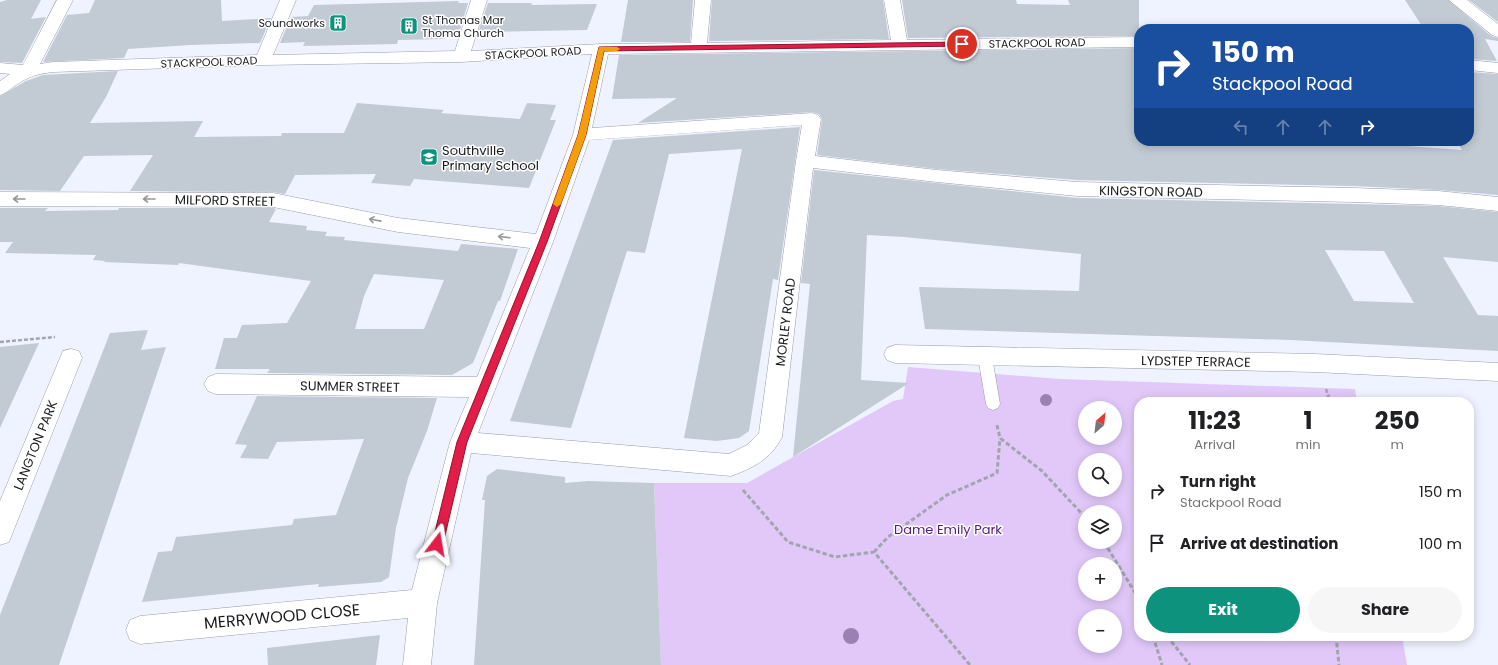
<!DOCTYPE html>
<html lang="en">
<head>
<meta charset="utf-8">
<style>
  :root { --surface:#fff; --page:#f6f6f6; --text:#202124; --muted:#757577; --accent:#0d937d }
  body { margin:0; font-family:Poppins,sans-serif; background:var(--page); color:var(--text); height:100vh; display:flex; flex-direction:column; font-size:15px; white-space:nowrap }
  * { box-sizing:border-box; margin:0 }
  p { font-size:13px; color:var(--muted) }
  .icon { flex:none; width:22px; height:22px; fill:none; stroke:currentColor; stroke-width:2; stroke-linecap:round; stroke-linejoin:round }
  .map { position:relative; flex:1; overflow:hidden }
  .drawer { position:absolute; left:1134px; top:397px; width:340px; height:244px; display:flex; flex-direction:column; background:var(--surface); border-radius:16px; box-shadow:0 2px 10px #0003 }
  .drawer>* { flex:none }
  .hud { position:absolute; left:1134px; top:24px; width:340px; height:122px; border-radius:16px; box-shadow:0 2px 10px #0003; background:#1a4fa0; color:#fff; overflow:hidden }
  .needle { width:26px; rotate:28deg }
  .fabs { position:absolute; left:1078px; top:401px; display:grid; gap:8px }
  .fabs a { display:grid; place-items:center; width:44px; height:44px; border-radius:50%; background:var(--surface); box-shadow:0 2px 10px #0003; font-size:20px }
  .pin { position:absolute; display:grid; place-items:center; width:34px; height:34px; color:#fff; margin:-17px; border:2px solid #fff; border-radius:50%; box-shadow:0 1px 4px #0007 }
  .me { position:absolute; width:44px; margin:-22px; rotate:14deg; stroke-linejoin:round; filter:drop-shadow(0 0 3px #0008) }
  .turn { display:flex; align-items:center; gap:14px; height:84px; padding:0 12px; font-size:18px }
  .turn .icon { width:52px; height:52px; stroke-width:2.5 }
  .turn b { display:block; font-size:28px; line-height:34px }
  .lanes { display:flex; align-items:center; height:38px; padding:0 12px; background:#0003; justify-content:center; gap:20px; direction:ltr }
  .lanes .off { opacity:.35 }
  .eta { display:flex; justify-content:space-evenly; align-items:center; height:68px; text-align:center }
  .eta b { font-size:24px; font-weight:700; line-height:28px }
  .primary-button { display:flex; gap:8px; margin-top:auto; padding:8px 12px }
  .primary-button a { flex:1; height:46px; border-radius:24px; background:var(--accent); color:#fff; font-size:16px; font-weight:700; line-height:46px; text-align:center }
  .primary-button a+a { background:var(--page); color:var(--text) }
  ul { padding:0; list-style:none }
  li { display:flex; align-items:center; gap:12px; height:52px; padding:0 12px }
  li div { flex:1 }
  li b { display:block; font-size:15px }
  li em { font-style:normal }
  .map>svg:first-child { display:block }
  .green { fill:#e1c8f9; fill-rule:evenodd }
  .building { fill:#c2cad4; fill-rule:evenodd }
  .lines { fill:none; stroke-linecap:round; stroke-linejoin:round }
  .service-casing { stroke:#999ca7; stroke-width:1 }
  .minor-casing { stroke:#999ca7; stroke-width:1 }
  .path-far1 { stroke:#a2a5af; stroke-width:2.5; stroke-dasharray:4 2; stroke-linecap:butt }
  .path { stroke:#a2a5af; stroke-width:3; stroke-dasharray:4.5 2.5; stroke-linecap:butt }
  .service { fill:#fff; fill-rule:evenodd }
  .minor { fill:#fff; fill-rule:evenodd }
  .tree { fill:#9a80b3 }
  .oneway { stroke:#98989a }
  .route { fill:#e11d48; stroke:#92132f }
  .slow { fill:#f59e0b }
  .labels { text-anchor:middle; stroke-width:3; stroke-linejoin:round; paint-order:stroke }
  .far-poi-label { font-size:11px; fill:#1a1b1f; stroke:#fff; text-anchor:start }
  .far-street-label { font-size:11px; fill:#1a1b1f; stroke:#fff }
  .poi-label { font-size:13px; fill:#1a1b1f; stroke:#fff; text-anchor:start }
  .street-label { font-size:13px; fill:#1a1b1f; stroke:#fff }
  .park-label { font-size:13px; fill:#542275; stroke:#fff }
  .near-street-label { font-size:16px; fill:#1a1b1f; stroke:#fff }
</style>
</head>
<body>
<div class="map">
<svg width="1498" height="665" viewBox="0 0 1498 665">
  <rect width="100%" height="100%" fill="#eff3ff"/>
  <path class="green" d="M908,367L1060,379L1355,389L1357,402H1139V636H1402L1407,665H661L654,483H747L893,401L903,399ZM1085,408H1115V438H1085ZM1085,460H1115V490H1085ZM1085,512H1115V542H1085ZM1085,564H1115V594H1085ZM1085,616H1115V646H1085Z"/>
  <path class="building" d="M7,0H41L31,19L46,17L22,63L0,62V2Z
    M95,0H221L222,21L271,18L260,43L190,45L128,49L124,58L43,62L67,15L89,13Z
    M628,0H693L690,42H621Z
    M712,0H883L889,39L709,41Z
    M902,0H1016L1017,4L1070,5L1068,0H1139V36L908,38Z
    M1405,0H1448L1491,36L1498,38V41L1485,39L1497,61L1469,59V29H1424Z
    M1469,0H1498V22Z
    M459,1L458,3H468L459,33H447L445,39L398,40L397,44L303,46L305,42L280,43L291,17L308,16L314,5Z
    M488,3H532L531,5L597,4L587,30L478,32Z
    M1139,48V141H1364L1381,144L1462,150L1457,142L1469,143V72L1498,74V195L1438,190L1354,186L1077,180L937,169L817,155L822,119L819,114L812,112L638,123L677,98L612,99L619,55Z
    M118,71L106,97L90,123L203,121L194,137L281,136L282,133H344L357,103L444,110L441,113L520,119L527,103L556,105L550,120H556L529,188L414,179L410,186L371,183L376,174L295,175L285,194L273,192L130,191L153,155L84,156L60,191L0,190V96L26,81L43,75Z
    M800,127L778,280L773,279L749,431L739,438L717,441L684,438L742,149L669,154L645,253L627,251L571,428L510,421L613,140Z
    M814,170L1077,198L1354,204L1438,206L1498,212V262L1443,257L1478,315L1498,316V351L1291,340L925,329L919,287L1079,291L1081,254L904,237L867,235L861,380L909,383L793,457L810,284L801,283ZM1325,250L1384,251L1414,303L1354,301Z
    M0,208H48L45,211L118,210L119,208H273L276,209L269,222L307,226L306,230L327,232L325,236L345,237L344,240L458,251L461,244L518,249L500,301H498L473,363L452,375L267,373L270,369H215L224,338H237L242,325L287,323L311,281L179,263L178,265L104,262L105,261L93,260L96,255L5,253L13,242H0ZM374,274L444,280L424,329H355L364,296Z
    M148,330L141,350L166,347L59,665H0V615L110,333Z
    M39,343L0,428V347Z
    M257,396L437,398L427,431L408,478L396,528L389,577L381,582L318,587L319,584L142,602L158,552L172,551L176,537L292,525L294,519L336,515L364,439L277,442L268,459L240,458L247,445L235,444Z
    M497,469L565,477V483L588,481L654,483L661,665H474L485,500H482L487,476Z
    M380,635L376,665H268L267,648Z"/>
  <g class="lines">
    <defs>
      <path id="service" d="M985,351L990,353L992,357L1000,404L998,408L993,410L988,408L986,404L978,357L980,353Z"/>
      <path id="minor" d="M57,0H73L40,64L53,62L257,55L280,0H296L273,55L455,51L471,0H487L471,51L601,44L691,43L695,0H711L707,43L891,40L884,0H900L907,40L1139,37V47L608,54L592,128L812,113L818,115L821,119L815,156L937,170L1077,182L1354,188L1438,191L1498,197V211L1438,205L1354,202L1077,196L937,182L813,168L782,437C771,459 753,468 731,476L471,453L437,603L431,665H403L408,618L140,644L130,640L126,630L130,620L140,616L412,590L450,442L469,397L216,394L208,391L204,384L208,377L216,374L477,377L530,248L398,232L273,207L0,206V192L273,193L398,218L536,234L573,135L592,54L461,62L263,65L53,72C38,74 29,76 16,85C10,89 7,93 0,95V81L10,74L0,73V63L23,65ZM802,125L796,161L759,433L747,445L729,454L478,433L553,242L589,140Z
        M1449,0H1467L1498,24V37L1492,35Z
        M1469,60L1498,63V73L1469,70Z
        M895,345L1315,354L1498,363V381L1315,372L895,363L887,360L884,354L887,348Z
        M71,349L79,351L82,358L9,542L0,545V501L60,358L63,351Z"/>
    </defs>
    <use href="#service" class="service-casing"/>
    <use href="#minor" class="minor-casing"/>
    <path class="path-far1" d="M0,342L55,337
      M1326,389L1328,396"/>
    <path class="path" d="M1328,395L1330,402
      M997,425L1000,438L1042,471L1085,517
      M743,490L788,542L835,557L874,552L970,665
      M1104,542L1139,599
      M874,552L888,537L947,495L997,473L1000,438
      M1153,636L1162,665
      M1167,636L1190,665
      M1336,636L1339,665"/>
    <use href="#service" class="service"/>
    <use href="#minor" class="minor"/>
  </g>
  <g class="tree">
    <circle cx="1046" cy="400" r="6"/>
    <circle cx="851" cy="636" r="8"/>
  </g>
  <defs><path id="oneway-shaft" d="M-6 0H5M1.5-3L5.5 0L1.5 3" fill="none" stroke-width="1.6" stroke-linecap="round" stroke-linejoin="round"/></defs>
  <g class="oneway">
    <use href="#oneway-shaft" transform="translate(19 199) rotate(-180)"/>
    <use href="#oneway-shaft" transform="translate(149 199) rotate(-180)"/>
    <use href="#oneway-shaft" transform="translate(375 220) rotate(-169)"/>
    <use href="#oneway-shaft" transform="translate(504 237) rotate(-173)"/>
  </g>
  <path class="route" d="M962,42L966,44L965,46L604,51L586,135L547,242L467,442L443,544L441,548L437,549L433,548L432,544L457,442L539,242L578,135L599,47Z"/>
  <path class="slow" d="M599,47H617L620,49L617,51H604L586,135L561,204L557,207L553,204L578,135Z"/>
  <defs>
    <symbol id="building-square" viewBox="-11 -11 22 22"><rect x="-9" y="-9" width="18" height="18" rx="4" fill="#0d937d" stroke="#fff"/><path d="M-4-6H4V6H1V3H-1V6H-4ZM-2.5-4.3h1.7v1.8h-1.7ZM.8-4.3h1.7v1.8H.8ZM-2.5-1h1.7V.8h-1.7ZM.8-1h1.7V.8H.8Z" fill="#fff"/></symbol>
    <symbol id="school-square" viewBox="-11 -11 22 22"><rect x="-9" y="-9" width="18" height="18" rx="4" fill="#0d937d" stroke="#fff"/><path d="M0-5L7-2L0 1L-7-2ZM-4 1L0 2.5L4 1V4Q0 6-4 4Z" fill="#fff"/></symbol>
  </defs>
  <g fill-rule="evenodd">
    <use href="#building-square" x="328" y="13" width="20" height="20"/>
    <use href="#building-square" x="399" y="16" width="20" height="20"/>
    <use href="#school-square" x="419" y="147" width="20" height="20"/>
  </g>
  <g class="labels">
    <g class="far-poi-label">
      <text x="422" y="24">St Thomas Mar<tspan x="422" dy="13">Thoma Church</tspan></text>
      <text x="325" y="27" text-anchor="end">Soundworks</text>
    </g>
    <g class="far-street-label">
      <text transform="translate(1037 43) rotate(-1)" y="4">STACKPOOL ROAD</text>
      <text transform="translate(533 53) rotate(-3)" y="4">STACKPOOL ROAD</text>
      <text transform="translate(209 62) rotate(-2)" y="4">STACKPOOL ROAD</text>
    </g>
    <g class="poi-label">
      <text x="442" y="155">Southville<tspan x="442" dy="15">Primary School</tspan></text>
    </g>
    <g class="street-label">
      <text transform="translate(1151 191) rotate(1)" y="5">KINGSTON ROAD</text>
      <text transform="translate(225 200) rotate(1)" y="5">MILFORD STREET</text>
      <text transform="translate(785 322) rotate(-83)" y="5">MORLEY ROAD</text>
      <text transform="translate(1196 361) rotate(1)" y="5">LYDSTEP TERRACE</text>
      <text transform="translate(350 386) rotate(1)" y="5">SUMMER STREET</text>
      <text transform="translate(35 445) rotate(-68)" y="5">LANGTON PARK</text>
    </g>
    <g class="park-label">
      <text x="948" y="534">Dame Emily Park</text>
    </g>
    <g class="near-street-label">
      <text transform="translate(282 616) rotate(-5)" y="6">MERRYWOOD CLOSE</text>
    </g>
  </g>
</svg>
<div class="fabs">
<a><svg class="needle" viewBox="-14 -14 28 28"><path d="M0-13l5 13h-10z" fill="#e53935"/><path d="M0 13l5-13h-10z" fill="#757577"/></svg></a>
<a><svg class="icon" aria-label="search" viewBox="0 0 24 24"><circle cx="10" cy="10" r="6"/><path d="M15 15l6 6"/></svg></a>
<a><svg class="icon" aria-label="layers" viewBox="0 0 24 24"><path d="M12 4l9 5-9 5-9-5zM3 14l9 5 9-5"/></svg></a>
<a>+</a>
<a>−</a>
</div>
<div class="pin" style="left:962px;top:44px;background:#d93025"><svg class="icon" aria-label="arrive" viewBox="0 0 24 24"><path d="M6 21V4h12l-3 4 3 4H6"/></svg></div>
<svg class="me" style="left:437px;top:544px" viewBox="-20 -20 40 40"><path d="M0-17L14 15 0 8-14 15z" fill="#e11d48" stroke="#fff" stroke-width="4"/></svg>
<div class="hud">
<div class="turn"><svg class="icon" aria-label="right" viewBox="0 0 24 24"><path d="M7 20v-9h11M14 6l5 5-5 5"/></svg><div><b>150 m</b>Stackpool Road</div></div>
<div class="lanes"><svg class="icon off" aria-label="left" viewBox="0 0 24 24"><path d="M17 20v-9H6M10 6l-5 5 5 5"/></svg><svg class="icon off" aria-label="ahead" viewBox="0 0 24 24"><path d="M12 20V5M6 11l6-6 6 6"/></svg><svg class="icon off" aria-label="ahead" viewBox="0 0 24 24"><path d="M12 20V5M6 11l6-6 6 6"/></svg><svg class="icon" aria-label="right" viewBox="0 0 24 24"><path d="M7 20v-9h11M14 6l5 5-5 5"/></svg></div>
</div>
<section class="drawer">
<div class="eta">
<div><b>11:23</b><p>Arrival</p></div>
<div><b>1</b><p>min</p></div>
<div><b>250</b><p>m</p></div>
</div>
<ul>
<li><svg class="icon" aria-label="right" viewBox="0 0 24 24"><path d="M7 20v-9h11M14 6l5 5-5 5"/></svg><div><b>Turn right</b><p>Stackpool Road</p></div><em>150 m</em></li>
<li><svg class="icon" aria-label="arrive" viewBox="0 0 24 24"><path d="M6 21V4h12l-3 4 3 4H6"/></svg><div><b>Arrive at destination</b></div><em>100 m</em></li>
</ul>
<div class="primary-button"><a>Exit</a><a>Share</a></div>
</section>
</div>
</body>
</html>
